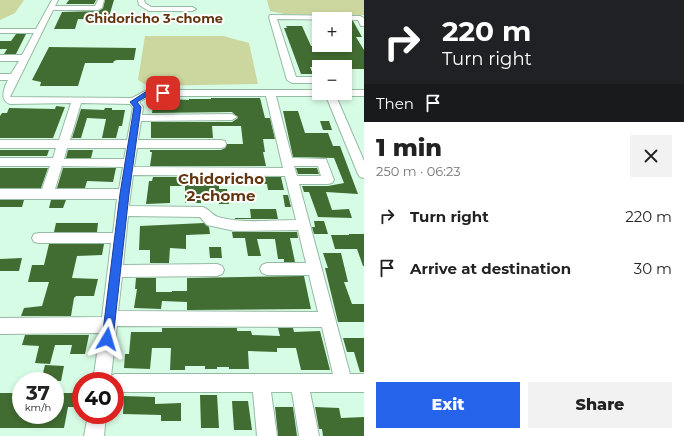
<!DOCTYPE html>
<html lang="en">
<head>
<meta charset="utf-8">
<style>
  :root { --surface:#fff; --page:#f2f2f2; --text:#222; --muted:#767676; --accent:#2563eb }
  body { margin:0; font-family:Montserrat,sans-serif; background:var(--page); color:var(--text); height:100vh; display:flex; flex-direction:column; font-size:15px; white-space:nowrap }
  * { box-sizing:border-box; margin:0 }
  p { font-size:13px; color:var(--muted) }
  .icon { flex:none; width:22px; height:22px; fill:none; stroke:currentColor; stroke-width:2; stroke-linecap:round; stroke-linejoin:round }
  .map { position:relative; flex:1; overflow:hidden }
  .sheet { display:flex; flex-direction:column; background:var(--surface); width:320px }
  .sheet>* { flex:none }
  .hud { background:#202124; color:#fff; overflow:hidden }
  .buttons { position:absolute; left:312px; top:12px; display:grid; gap:8px }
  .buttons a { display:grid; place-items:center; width:40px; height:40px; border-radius:0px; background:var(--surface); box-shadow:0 2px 6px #0003; font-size:20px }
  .speed { position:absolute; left:12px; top:372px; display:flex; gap:8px; font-size:20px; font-weight:700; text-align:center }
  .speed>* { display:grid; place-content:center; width:52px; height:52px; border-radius:50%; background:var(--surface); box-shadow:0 2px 6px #0003; line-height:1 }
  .speed small { font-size:10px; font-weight:400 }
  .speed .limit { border:6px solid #d22; background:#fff; color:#111 }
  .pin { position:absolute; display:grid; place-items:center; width:34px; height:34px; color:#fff; margin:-17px; border-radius:8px; box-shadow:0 2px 6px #0006 }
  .me { position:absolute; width:44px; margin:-22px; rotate:7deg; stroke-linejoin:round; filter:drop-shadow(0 0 3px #0008) }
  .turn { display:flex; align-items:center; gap:14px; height:84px; padding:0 12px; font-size:18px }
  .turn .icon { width:52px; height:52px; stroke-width:2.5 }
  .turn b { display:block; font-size:28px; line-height:34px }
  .then { display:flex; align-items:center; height:38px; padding:0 12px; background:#0003; gap:8px; font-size:15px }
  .round { display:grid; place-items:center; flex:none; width:42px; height:42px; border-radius:0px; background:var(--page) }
  .headline { display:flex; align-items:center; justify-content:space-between; height:68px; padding:0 12px }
  h1 { font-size:24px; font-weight:800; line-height:30px }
  .button { display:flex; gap:8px; margin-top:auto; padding:8px 12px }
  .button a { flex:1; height:46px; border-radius:0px; background:var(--accent); color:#fff; font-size:16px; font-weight:800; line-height:46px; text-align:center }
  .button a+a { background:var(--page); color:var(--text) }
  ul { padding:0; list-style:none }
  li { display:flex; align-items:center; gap:12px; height:52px; padding:0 12px }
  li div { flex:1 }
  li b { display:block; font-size:15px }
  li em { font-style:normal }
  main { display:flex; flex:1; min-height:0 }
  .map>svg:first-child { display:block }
  .green { fill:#cbd79f }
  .building { fill:#426d32 }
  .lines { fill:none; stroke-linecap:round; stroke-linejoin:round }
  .minor-casing { stroke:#97baa4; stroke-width:2 }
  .minor { fill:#fff; fill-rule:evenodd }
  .route { fill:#2563eb; stroke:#184099 }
  .labels { text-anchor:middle; stroke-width:4; stroke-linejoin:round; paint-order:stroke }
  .far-neighbourhood-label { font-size:13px; font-weight:bold; fill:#623610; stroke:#fefefe }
  .neighbourhood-label { font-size:15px; font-weight:bold; fill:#623610; stroke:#fefefe }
</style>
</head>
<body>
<main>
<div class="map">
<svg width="364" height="436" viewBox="0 0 364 436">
  <rect width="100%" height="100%" fill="#d7fce5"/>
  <path class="green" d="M0,0H24L15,13L0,20Z
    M267,0H364V15L284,14L270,11Z
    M145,36H223L249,43L258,84L148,86L138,80Z"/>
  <path class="building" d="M69,0H96L94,4H66Z
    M105,0H114L108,20L78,19L75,29H54L62,12L99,11L103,8Z
    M345,21H353L362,37H356L364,50V69H347L345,67H310L313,74H301L284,28H287L286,26H302L311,46H351L345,37Z
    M16,34H26L16,54H4L7,49H0V41H11Z
    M49,47L136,48L134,60H117L114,61L113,63H85L78,86H40L41,82L32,80Z
    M154,98L189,100V99H211V98H260L265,118H270L275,139H263L265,152H263L266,166H150L152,152H150V150H221L225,148L227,144H243L241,126H212L213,138H151V122H232L238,118L232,112L152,113Z
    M56,106L65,107L53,138H0V116L2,113H7L9,108L55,109Z
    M105,108H112V110H125L122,126H119L116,138H102L106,119L87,118L81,138H72L81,109L104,110Z
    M283,111H298L305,133H328L333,146H340L358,194L326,192L332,210L349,209L352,218L318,217L309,192H304L302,186H328L344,183L334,158L293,157Z
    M320,121H329L332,130H323Z
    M0,150H49L47,156H0Z
    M68,150H93L91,158H66Z
    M0,168H48L41,188H0Z
    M63,168H116L113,182L87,181L85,188H57Z
    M296,168H317L319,174H298Z
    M153,177H219V189H227L229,204H219L218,197H201V203H185V186H170V203L146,204L149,181H152Z
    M248,177H281L284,190H268L267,184H250Z
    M283,195H288L291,207H285Z
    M0,200H24L22,207H0Z
    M51,200H66L63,208H49Z
    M250,209H276L278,219H235V218H251Z
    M314,221H324L328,234H314L312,227H315Z
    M56,223H98L97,232H54Z
    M204,223L209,227L210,234L186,235V249L170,248L169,263H150V250H139L140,226Z
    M232,232H297L298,238H290L295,262H284V259H278L275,239H257L261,256H248L245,238H233Z
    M349,234H364V266H363L357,249H335L331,235H349Z
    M49,244H104L102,255L77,256L72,278L98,279L94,296H76L74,298L71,316H21L24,308L42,306L49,282H28L32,265H44Z
    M209,247H221L222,258H210Z
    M323,253H341L348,282H344L352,304H364V322H338L325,268H328Z
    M22,258L19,271H0V259Z
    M304,276L311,309L187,310V302L162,301L161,309L134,308L137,289H135L136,278H156V292H172V291H187V278Z
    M162,328H237V331H251L252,335L280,336L278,328H293L294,332L320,331L330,370H301L296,348H277V352L248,351L249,369H229V367H217V369H205V366H185V370H170L171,348H152L150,369L124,368L125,354H129L131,332H162Z
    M25,335H89L85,354H70L72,345H55L50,364L35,363L39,346L22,345Z
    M343,338H364V372H360L354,352H347Z
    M45,365L64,366L61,381H41Z
    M0,393H21V415H55V393H77L75,407H68L64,428H0Z
    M200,395H217L219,428H201Z
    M124,396L155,397V404L181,403V421H161V415L123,414Z
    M232,401H248L252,430H234Z
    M275,407H293L297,436H278Z
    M315,407L339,408L341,418L364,417V436H323L322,429H319Z"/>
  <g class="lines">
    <defs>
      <path id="minor" d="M52,0H58L55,6H95L98,0H104L102,8L98,10H53L10,97L132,98L147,90H319V93H345V90H364V96H336L364,161V178L360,177L358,174L326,96H276L292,158L326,159L334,180L332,183L328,184H299L350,374H364V392H310L319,436H299L292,392H271L277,436H257L253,392H115V381H93L100,333L0,334V318L102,317L111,243H39L34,242L32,238L34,234L39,233H113L117,199H0V189H42L50,166H0V158H53L56,148H0V140H59L71,103L10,104C0,100 3,90 8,80H0V74H11L19,61H0V55H22L34,33H0V29H36ZM149,96H266L283,168L134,167L137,148H221L225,147L226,144L225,141L221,140H138L141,121L232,120L237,117L232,114L142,115L143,107L139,102ZM81,103L130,104L133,108L127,140H70ZM67,148H126L124,159H64ZM62,166L123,167L119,189H55ZM294,166H318L321,176H297ZM133,175L285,176L296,220C271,220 242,224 218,217C212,215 209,209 203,207L129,206ZM128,216L200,217L207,225L235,231L298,230L306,263H267L262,265L260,269L262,273L267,275H309L318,312L118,311L122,277L217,276L222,274L224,270L222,266L217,264L123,265ZM117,326L322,327L333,374H115L111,376Z
        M138,0H144L145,3L151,7H192L196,9L192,11H149L139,5Z
        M270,15L360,16L364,18V26H361L358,20L277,19L296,77H319V83H292L287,80L269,17Z
        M88,415H106L104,436H84Z"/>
    </defs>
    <use href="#minor" class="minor-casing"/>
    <use href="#minor" class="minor"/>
  </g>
  <path class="route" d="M147,91H163L166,93L163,95H149L137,102L141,107L129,194L113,339L111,343L107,344L103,343L102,339L120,194L134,107L130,102Z"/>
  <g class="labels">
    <g class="far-neighbourhood-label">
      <text x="154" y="23">Chidoricho 3-chome</text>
    </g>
    <g class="neighbourhood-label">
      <text x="221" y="184">Chidoricho<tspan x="221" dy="17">2-chome</tspan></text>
    </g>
  </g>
</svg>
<div class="buttons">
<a>+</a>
<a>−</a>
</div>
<div class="speed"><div>37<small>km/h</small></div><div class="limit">40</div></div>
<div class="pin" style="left:163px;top:93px;background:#d93025"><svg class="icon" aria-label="arrive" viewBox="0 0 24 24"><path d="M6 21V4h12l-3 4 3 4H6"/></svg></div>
<svg class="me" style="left:107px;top:339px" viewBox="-20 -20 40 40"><path d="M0-17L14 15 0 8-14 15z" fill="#2563eb" stroke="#fff" stroke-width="4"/></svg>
</div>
<section class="sheet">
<div class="hud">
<div class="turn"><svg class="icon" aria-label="right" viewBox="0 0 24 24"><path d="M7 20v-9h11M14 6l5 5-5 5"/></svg><div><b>220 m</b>Turn right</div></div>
<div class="then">Then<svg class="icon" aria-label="arrive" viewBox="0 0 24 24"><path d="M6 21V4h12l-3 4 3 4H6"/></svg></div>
</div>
<div class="headline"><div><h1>1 min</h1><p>250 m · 06:23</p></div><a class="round"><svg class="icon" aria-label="close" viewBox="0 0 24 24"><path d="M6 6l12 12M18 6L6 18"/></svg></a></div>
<ul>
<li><svg class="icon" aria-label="right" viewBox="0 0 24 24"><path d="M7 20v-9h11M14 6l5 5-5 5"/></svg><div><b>Turn right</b></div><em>220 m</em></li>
<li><svg class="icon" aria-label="arrive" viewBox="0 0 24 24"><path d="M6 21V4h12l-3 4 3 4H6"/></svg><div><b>Arrive at destination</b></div><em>30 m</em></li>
</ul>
<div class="button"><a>Exit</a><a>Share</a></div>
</section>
</main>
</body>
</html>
